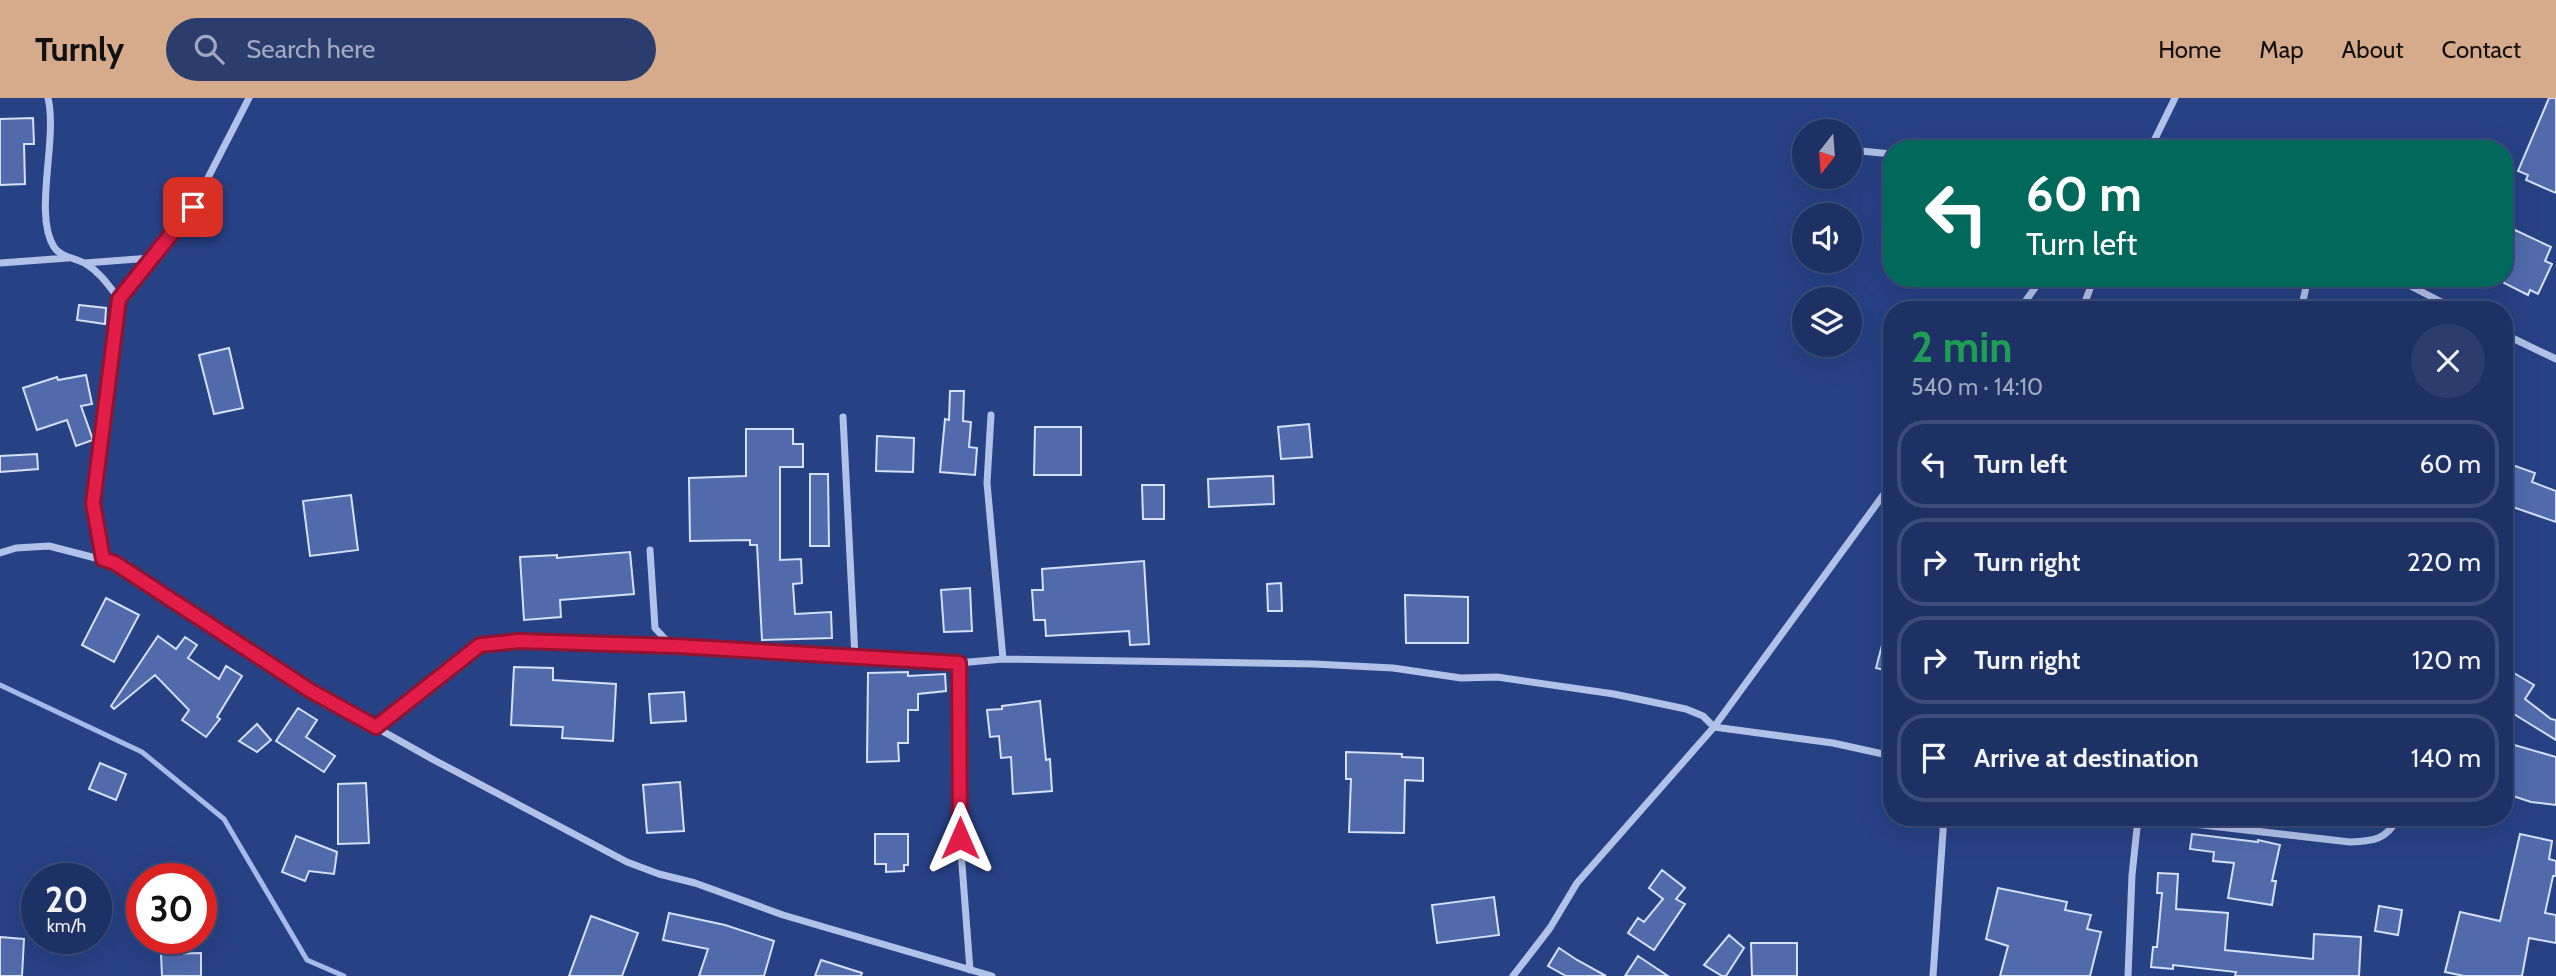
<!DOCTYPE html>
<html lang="en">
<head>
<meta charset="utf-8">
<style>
  :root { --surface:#1d3164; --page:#2a3d6d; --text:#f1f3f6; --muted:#a0a9bf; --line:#3b4c78; --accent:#d6ab8b }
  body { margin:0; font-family:Cabin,sans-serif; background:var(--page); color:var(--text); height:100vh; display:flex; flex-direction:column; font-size:26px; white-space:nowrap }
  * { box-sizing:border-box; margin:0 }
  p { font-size:23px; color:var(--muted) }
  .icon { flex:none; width:38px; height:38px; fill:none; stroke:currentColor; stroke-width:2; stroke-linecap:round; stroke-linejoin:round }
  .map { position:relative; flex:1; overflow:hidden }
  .drawer { position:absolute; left:1883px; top:203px; width:630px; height:525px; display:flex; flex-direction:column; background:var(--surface); border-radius:28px; box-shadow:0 7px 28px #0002,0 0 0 2px var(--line) }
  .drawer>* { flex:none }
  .guide { position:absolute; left:1883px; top:42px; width:630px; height:147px; border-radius:28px; box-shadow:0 7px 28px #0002,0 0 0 2px var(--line); background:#00695c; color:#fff; overflow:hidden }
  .needle { width:46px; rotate:197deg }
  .buttons { position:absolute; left:1792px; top:21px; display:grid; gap:14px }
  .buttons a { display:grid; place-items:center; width:70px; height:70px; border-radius:50%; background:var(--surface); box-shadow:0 7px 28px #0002,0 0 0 2px var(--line); font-size:35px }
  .speed { position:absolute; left:21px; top:765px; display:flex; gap:14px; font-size:35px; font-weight:700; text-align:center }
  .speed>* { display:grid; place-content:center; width:91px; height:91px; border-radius:50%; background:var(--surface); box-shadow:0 7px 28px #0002,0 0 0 2px var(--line); line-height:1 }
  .speed small { font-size:18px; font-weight:400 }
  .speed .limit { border:10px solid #d22; background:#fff; color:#111 }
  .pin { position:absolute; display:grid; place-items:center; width:60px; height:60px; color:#fff; margin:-30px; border-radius:14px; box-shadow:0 4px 10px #0006 }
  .me { position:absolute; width:77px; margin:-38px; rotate:0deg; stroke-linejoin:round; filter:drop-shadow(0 0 5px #0008) }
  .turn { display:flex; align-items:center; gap:24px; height:147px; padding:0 28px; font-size:32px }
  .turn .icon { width:91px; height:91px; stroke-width:2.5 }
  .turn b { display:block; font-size:49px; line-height:60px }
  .round { display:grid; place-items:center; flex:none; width:74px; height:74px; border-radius:37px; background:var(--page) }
  .overview { display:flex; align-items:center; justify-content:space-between; height:119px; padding:0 28px }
  h1 { font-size:42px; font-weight:700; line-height:52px; color:#1e9e55 }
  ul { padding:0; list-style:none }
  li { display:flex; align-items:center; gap:21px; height:88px; margin:0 14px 10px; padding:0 14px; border:4px solid var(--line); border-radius:28px }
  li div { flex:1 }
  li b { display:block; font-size:26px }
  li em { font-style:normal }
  header { display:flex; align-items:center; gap:42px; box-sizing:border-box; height:98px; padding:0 35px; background:var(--accent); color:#111 }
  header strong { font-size:33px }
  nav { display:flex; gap:38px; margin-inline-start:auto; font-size:24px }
  .search { width:490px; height:63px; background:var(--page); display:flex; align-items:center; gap:18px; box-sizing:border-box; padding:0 24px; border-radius:38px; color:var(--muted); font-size:26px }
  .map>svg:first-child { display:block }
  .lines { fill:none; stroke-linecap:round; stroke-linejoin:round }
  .stream { stroke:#a6bae8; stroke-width:5 }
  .building { fill:#506aac; stroke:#d5dff6; stroke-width:2 }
  .street { stroke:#b1c1e8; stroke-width:7 }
  .route-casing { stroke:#92132f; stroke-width:18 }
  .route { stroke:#e11d48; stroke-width:12 }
</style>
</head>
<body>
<header>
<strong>Turnly</strong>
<div class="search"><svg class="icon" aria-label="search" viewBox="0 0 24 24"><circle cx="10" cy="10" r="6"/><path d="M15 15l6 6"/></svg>Search here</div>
<nav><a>Home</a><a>Map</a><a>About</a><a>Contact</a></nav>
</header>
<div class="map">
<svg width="2556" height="878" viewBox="0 0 2556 878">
  <rect width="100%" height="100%" fill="#274185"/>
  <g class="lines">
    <path class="stream" d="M0,587L142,654L224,721L307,862L344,878"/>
  </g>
  <path class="building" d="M2549,0H2556V95L2526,82L2528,77L2518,73Z
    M33,20L34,46H24L25,86L0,87V21Z
    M2515,132L2551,149L2545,163L2552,166L2538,196L2530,192L2528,197L2504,185V152Z
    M79,207L106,210L105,226L77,222Z
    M229,250L243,310L214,316L199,257Z
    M86,277L92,306L81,308L93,342L76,348L67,322L37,332L23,290L57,279L58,282Z
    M950,293H964L963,323L971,324L969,349L977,350L975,377L940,374L945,321L949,322Z
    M1309,326L1312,359L1281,361L1278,329Z
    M1035,329H1081V377H1034Z
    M746,331H793V346H803V369H780V462L801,461L802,485L793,486L795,516L831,514L832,540L762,542L757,447H750V442L690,443L689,380L746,378Z
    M877,338L914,340L913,374L876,373Z
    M37,356L38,371L0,374V358Z
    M2504,364L2535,375L2532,384L2556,393V424L2504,406Z
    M810,376H828L829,448H810Z
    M1273,378L1274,406L1209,409L1208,381Z
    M1142,387H1164V421H1143Z
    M351,397L358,452L310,458L303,403Z
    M630,454L634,496L560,502L561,519L524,522L520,459L557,457V460Z
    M1144,463L1149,546L1130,547L1129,533L1046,538L1045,522H1034L1032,492H1043L1042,471Z
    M1281,485L1282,513H1268L1267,486Z
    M970,490L972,533L944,534L941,492Z
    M1405,497L1468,499V545H1406Z
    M106,500L139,517L114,564L82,547Z
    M1887,528L1892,529V574L1876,570Z
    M158,538L176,551L185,539L197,547L188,560L219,581L226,568L242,578L217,619L220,621L206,639L182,622L189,612L155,577L114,611L111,608Z
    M514,569L553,570V582L616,586L613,643L562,640L563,629L511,627Z
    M2504,569L2534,587L2525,601L2551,621L2556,622V642L2504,610Z
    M908,574V578L945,576L946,593L918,596V612H908V645H898L899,663L867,664L868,575Z
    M684,594L686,623L651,625L649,596Z
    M1040,603L1046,662L1050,661L1052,693L1013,696L1011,659L1001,660L999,638L990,639L987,612L1002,611V608Z
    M298,610L317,622L306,639L335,658L324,674L276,643Z
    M257,626L271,642L257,654L239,643Z
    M2504,644L2556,659V707L2531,704L2504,695Z
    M1346,654L1402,656V659L1423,660V683L1405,682L1404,735L1349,734L1351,681H1346Z
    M100,665L126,676L116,702L89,691Z
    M680,684L684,733L647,735L643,687Z
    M366,685L369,745L338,746V686Z
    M875,736H908V767H904V773L886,774V766H875Z
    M2192,736L2258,744V742L2280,747L2272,783H2276L2272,807L2228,800L2234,765L2213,763L2214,754L2190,751Z
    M2520,736L2552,743L2549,761L2556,763V778H2553L2545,815L2556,817V845L2529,840L2522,878H2464L2445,874L2460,814L2500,823Z
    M296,738L337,754L334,776L309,773L305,783L282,774Z
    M1662,772L1685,790L1676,801L1685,806L1654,852L1628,835L1638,820L1644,824L1663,801L1649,790Z
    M2158,775L2178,776L2176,811L2228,815L2225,852L2313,861L2314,836L2361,839L2359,878H2235L2236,874L2173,867V871L2151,869L2153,849H2157L2162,795H2157Z
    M1998,790L2067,804L2065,812L2091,817L2087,831L2101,834L2090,878H2000L2008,848L1986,841Z
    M1494,799L1499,837L1437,845L1432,807Z
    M2379,808L2402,812L2398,837L2375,833Z
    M669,815L725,827L774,843L764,878H699L708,851L663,842Z
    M591,818L638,835L622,878H569Z
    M1729,837L1744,850L1726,878H1722L1704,867Z
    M0,839L24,841L22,878H0Z
    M1751,845H1797V878H1752Z
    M1559,850L1577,862L1606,878H1566L1548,868Z
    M201,855V878H162L161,856Z
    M1638,858L1668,878H1625Z
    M821,862L862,875L861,878H815Z"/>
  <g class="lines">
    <path class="street" d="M48,0C58,42 33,116 54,149C60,159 76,160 86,166C101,175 109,188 119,201
      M1959,51L1974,48L1991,51
      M2150,51L2175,0
      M1850,52L1892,56
      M0,165L68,160
      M85,165L151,160
      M2395,180L2457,212
      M2019,212L2042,180
      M2082,212L2094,180
      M2301,212L2308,180
      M2504,236L2556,261
      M991,317L987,385L1003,561
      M843,319L855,559
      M650,452L655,530L665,541L676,547
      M0,455L16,450L49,448L115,465L311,593L434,662L627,764L659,776L695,785L783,817L992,878
      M103,461L93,405L119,201L193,109L249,0
      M959,565L960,740L970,872
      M376,629L480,547L519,543L676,548L959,565L1003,561L1314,566L1393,570L1461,580L1497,579L1614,596L1686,611L1703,618L1714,629L1833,645L1892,658
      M2133,719L2350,744C2374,743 2386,742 2399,719
      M1513,878L1550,830L1577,785L1714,629L1892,385
      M1933,878L1944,719
      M2128,878L2132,777L2138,721"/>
  </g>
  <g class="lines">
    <defs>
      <path id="route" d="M193,109L119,201L93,405L103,461L115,465L311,593L376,629L480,547L519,543L676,548L959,565L960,740"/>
    </defs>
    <use href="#route" class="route-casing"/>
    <use href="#route" class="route"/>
  </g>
</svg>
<div class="buttons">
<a><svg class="needle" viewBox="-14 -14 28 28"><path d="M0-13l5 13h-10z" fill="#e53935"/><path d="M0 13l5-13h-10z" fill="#a0a9bf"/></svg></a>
<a><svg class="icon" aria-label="sound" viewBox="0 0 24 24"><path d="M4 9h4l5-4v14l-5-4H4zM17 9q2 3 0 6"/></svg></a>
<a><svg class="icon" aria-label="layers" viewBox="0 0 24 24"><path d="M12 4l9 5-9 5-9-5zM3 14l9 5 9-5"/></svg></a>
</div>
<div class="speed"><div>20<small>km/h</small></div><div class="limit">30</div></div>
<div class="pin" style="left:193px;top:109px;background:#d93025"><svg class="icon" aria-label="arrive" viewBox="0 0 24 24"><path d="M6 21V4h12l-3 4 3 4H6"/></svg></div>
<svg class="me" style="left:960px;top:740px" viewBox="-20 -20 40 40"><path d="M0-17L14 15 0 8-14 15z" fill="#e11d48" stroke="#fff" stroke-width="4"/></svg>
<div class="guide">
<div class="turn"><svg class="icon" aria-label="left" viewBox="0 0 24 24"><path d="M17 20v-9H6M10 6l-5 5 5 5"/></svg><div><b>60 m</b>Turn left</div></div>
</div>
<section class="drawer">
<div class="overview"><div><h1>2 min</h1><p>540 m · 14:10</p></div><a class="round"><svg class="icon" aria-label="close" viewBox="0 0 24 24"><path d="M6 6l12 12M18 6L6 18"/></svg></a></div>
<ul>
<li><svg class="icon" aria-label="left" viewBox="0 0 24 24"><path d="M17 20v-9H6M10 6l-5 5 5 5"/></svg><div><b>Turn left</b></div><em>60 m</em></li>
<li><svg class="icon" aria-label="right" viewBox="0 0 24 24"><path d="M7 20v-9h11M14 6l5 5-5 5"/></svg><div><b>Turn right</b></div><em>220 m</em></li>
<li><svg class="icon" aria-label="right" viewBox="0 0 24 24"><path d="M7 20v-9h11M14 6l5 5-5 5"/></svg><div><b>Turn right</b></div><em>120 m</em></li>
<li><svg class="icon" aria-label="arrive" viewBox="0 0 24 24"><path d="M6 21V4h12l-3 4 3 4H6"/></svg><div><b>Arrive at destination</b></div><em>140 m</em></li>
</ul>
</section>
</div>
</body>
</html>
